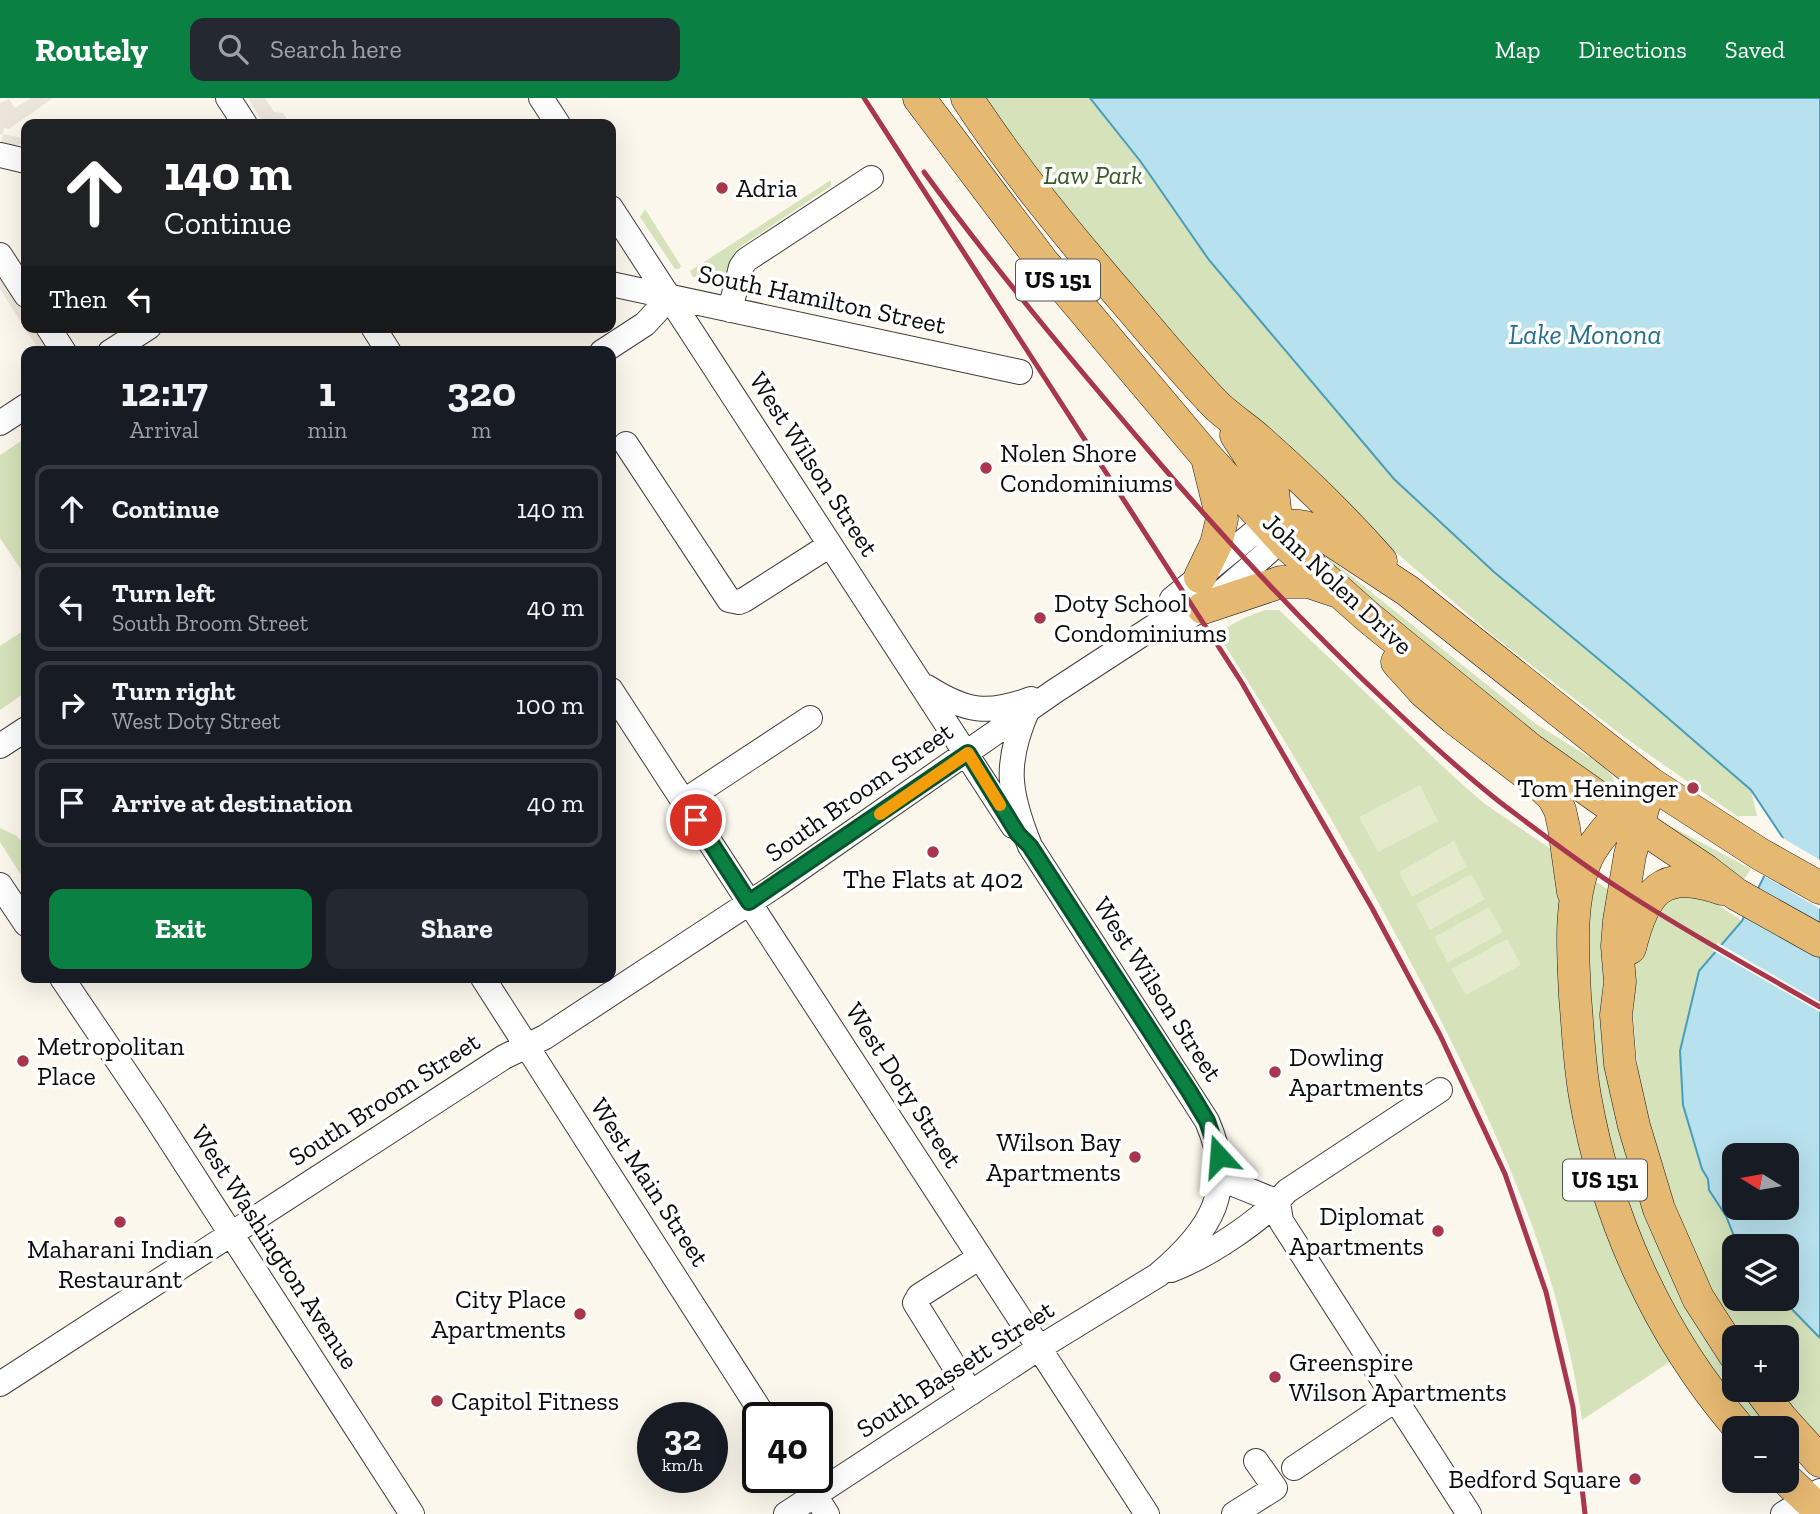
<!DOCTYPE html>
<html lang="en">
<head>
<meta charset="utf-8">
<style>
  :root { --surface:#171b24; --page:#242831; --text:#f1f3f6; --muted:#9ea1a6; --line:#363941; --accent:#0b8043 }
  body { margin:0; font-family:"Zilla Slab",serif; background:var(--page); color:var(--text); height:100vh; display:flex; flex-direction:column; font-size:26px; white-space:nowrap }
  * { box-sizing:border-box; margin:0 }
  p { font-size:23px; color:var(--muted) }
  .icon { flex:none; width:38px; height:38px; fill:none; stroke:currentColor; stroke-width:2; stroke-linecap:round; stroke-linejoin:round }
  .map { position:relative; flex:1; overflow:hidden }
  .side { position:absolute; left:21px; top:248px; width:595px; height:637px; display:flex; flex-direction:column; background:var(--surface); border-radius:14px; box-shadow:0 7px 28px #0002 }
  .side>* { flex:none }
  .guide { position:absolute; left:21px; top:21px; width:595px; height:214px; border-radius:14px; box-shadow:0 7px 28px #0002; background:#202124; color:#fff; overflow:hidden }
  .needle { width:46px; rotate:281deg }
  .controls { position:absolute; left:1722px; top:1045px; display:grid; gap:14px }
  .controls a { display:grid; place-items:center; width:77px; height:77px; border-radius:14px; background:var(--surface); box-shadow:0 7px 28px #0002; font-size:35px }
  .speed { position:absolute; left:637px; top:1304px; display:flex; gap:14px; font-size:35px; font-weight:700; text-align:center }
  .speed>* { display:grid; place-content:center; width:91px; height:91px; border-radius:50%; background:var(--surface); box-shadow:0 7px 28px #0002; line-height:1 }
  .speed small { font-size:18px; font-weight:400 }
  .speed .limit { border:4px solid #111; border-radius:10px; background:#fff; color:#111 }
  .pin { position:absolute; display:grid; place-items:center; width:60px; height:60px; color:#fff; margin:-30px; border:4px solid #fff; border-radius:50%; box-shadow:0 2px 7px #0007 }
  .me { position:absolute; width:77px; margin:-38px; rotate:341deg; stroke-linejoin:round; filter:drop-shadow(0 0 5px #0008) }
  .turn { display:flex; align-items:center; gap:24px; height:147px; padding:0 28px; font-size:32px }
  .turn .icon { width:91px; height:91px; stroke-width:2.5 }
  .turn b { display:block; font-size:49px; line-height:60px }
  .then { display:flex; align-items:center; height:66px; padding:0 28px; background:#0003; gap:14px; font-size:26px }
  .eta { display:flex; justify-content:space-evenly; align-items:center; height:119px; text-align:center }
  .eta b { font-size:42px; font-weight:700; line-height:49px }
  .button { display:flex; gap:14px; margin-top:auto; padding:14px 28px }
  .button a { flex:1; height:80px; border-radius:14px; background:var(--accent); color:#fff; font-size:28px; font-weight:700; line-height:80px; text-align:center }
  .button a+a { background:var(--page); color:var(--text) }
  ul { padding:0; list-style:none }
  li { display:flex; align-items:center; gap:21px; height:88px; margin:0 14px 10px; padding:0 14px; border:4px solid var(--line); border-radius:14px }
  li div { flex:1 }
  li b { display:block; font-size:26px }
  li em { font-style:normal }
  header { display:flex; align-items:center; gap:42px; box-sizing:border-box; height:98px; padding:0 35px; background:var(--accent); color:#fff }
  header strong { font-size:33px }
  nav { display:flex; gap:38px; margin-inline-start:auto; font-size:24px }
  .search { width:490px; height:63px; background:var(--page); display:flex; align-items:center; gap:18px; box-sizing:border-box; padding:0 24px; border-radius:14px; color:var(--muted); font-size:26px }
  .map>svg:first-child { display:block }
  .green { fill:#d5e2ba }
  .pitch { fill:#e4eacb }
  .plaza { fill:#ebe5dc }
  .water { fill:#b7e1ed; stroke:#489dba; stroke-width:2; fill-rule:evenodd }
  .pier { fill:#fcf7ec }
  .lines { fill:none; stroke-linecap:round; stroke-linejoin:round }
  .minor-casing { stroke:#3e3e3e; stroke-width:26 }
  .major-casing { stroke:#1c1c1c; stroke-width:33 }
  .minor { stroke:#fff; stroke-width:24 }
  .major { stroke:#e6b972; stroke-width:32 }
  .rail { stroke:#a8364c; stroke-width:5 }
  .route-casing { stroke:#07532c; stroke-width:18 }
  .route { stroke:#0b8043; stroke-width:12 }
  .slow { stroke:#f59e0b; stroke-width:12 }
  .poi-dot { fill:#a8364c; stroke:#fff; stroke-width:2.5 }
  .labels { text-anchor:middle; stroke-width:7; stroke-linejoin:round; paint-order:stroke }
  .shield { fill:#fff; stroke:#545454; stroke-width:2 }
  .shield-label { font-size:24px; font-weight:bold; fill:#0b0b0b }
  .park-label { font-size:26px; font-style:italic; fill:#375925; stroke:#fff }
  .poi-label { font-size:26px; fill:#0b0b0b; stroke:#fff; text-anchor:start }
  .street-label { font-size:26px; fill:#0b0b0b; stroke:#fff }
  .water-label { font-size:28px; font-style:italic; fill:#266e8b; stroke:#fff }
</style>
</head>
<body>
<header>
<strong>Routely</strong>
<div class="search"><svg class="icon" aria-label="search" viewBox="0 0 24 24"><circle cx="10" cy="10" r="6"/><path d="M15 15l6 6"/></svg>Search here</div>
<nav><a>Map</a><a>Directions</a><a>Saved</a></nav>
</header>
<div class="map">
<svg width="1820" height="1416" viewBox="0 0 1820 1416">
  <rect width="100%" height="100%" fill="#fcf7ec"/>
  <path class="green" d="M982,0H1090L1141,64L1209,162L1394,381L1494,474L1632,589L1751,692L1757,718H1737L1624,639L1491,536L1315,385L1194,263L1066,115Z
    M831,82V88L737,151L729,164L727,177L693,179L690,173Z
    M645,111L681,168L679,171H675L640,119Z
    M26,340V479L0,440V357Z
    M1316,450L1536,626L1602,667L1612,678L1617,691L1613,698L1484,602L1314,452Z
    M1265,512H1279L1454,679L1485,706L1558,756L1563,909L1671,1263L1582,1322C1561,1172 1498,1034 1430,901C1365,776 1293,653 1217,535L1242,521Z
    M26,531V594L0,612V548Z
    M1672,729L1751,771L1743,783L1668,736Z
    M0,730L15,737L26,747V785L0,744Z
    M1589,779L1610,793L1602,898L1607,961L1726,1267L1734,1278V1292H1744L1772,1330H1752L1712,1278L1646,1163L1603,1034L1586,909Z
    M1672,797L1709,801L1742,823L1699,873L1680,953L1683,1007L1702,1071L1708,1081L1709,1092L1726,1118L1738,1148H1734V1200L1782,1201L1820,1240V1347L1772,1292H1787V1239H1734L1675,1121L1639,986L1633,916L1635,862L1640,837Z"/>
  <path class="pitch" d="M1420,687L1438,723L1378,754L1359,719Z
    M1454,743L1467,769L1412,799L1399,774Z
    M1471,776L1485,801L1430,832L1416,806Z
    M1489,809L1503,834L1448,865L1434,839Z
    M1507,841L1521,867L1466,897L1451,871Z"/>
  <path class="plaza" d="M31,0H53L9,31L4,30L3,36L26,41V46L0,48L3,37L0,36V5L9,1L15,10Z
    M248,0H265L274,14L283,15L290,26H264Z
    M0,173L26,213V229H37L52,254H40L0,191Z"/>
  <path class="water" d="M1090,0H1820V1240L1782,1201L1787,1200V1148H1738L1726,1118L1709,1092L1708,1081L1702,1071L1683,1007L1680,953L1699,873L1742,823L1783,740L1751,692L1632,589L1494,474L1394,381L1209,162L1141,64ZM1734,1057H1787V1110H1734Z"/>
  <path class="pier" d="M1776,736L1820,762V811L1761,776L1779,741Z
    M1718,845L1820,904V914L1712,852Z"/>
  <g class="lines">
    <defs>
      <path id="minor" d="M228,0L245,26
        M541,0L558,26
        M0,57L26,63
        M611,110L1013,728
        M0,157L26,197
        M611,186L1020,274
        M730,212L741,169L746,162L871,80
        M48,229L64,254
        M373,229L389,254
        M110,254L149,229
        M602,254L645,226L670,199
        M0,325L26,308
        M626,346L729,502L739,504L744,502L830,447
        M927,589C966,614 988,617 1031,601
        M611,592L1147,1416
        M0,648L26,631
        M684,703L810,620
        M0,787L26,826
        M62,880L151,1012L412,1416
        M483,880L765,1320
        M1221,1081L1278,1104
        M1278,1104L1281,1123L1469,1416
        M1171,1172C1208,1158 1261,1123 1287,1093L1440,992
        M0,1286L504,959L545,939L775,788L1055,593L1164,522L1185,521L1203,510L1268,454L1272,445L1273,430L1259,432L1251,437L1172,501L1164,522
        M971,1295L915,1205L919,1198L980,1159
        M1294,1370L1395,1302
        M803,1379L827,1416
        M786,1416L1039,1250L1158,1177C1212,1131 1237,1092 1207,1023L1030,748C1008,694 1004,665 1028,611
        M1234,1416L1275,1390L1256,1363
        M1783,1416L1820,1393"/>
      <path id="major" d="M919,0L1042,163L1206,358L1287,447L1368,519L1530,651L1622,716L1705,772L1736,796L1820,843
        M967,0C1014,72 1068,137 1124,202C1154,237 1183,273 1215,306C1229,320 1246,330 1260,343C1303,381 1344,421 1381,463
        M1236,337L1273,394L1275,411L1273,430
        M1273,430C1293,426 1305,426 1323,437L1408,493L1650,685L1760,756L1820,790
        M1200,479L1216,446L1222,421L1207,360
        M1203,510L1281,484H1309L1336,493
        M1397,564L1424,594L1454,620L1537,684L1553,699L1560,712L1564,730L1573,794
        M1650,685C1629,709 1594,738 1584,767C1569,809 1573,854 1575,898C1578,931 1579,965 1585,998C1606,1119 1658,1236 1739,1330
        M1644,707L1630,757L1619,823L1617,848L1620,884L1616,917L1620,966L1634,1028L1659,1111L1698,1200L1734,1256
        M1630,850C1644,794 1661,769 1722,791
        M1760,1292L1781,1320L1820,1363
        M1787,1382L1820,1413"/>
    </defs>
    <use href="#minor" class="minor-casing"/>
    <use href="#major" class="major-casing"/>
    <use href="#minor" class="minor"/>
    <use href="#major" class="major"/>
    <path class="rail" d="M864,0L1242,585L1372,810L1440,937L1505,1076L1546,1194L1573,1309L1585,1416
      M924,74C995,171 1072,263 1150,354C1227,444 1307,530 1394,611C1428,643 1464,676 1501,705C1541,735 1581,766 1622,792C1686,834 1754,871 1820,909"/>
  </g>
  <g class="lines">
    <defs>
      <path id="route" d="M696,722L749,804L968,655L1018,736L1030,748L1189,993L1207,1023L1219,1058"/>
    </defs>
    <use href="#route" class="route-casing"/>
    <use href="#route" class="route"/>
    <path class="slow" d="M880,716L968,655L1000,707"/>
  </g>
  <g class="poi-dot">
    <circle cx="722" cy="90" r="7"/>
    <circle cx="986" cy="370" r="7"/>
    <circle cx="1040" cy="520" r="7"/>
    <circle cx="1693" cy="690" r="7"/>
    <circle cx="933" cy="754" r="7"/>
    <circle cx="23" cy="963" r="7"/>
    <circle cx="1275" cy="974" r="7"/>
    <circle cx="1135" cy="1059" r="7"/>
    <circle cx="120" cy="1124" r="7"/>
    <circle cx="1438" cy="1133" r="7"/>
    <circle cx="580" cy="1216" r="7"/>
    <circle cx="1275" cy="1279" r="7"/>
    <circle cx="437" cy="1303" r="7"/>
    <circle cx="1635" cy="1381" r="7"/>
  </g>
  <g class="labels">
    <g class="shield">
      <rect x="1016" y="161.5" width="84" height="41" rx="5"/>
      <rect x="1563" y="1061.5" width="84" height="41" rx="5"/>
    </g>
    <g class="shield-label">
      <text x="1058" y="190">US 151</text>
      <text x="1605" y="1090">US 151</text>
    </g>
    <g class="park-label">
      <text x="1093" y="86">Law Park</text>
    </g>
    <g class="poi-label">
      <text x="736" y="99">Adria</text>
      <text x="1000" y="364">Nolen Shore<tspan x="1000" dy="30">Condominiums</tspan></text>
      <text x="1054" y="514">Doty School<tspan x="1054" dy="30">Condominiums</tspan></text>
      <text x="1679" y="699" text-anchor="end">Tom Heninger</text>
      <text x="933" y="790" text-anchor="middle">The Flats at 402</text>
      <text x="37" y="957">Metropolitan<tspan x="37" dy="30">Place</tspan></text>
      <text x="1289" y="968">Dowling<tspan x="1289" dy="30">Apartments</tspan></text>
      <text x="1121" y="1053" text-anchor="end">Wilson Bay<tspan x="1121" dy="30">Apartments</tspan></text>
      <text x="1424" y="1127" text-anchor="end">Diplomat<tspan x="1424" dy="30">Apartments</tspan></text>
      <text x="120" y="1160" text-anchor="middle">Maharani Indian<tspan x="120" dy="30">Restaurant</tspan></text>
      <text x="566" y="1210" text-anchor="end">City Place<tspan x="566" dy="30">Apartments</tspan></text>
      <text x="1289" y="1273">Greenspire<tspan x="1289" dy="30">Wilson Apartments</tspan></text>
      <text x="451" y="1312">Capitol Fitness</text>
      <text x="1621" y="1390" text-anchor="end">Bedford Square</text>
    </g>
    <g class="street-label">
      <text transform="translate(822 201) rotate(12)" y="9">South Hamilton Street</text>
      <text transform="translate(814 366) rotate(57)" y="9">West Wilson Street</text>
      <text transform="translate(1338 486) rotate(43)" y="9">John Nolen Drive</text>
      <text transform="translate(859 694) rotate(-35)" y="9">South Broom Street</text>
      <text transform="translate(1158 891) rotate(57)" y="9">West Wilson Street</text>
      <text transform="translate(904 987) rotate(57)" y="9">West Doty Street</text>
      <text transform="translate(384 1001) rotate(-33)" y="9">South Broom Street</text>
      <text transform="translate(650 1084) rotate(57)" y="9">West Main Street</text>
      <text transform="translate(275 1149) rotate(57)" y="9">West Washington Avenue</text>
      <text transform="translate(955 1271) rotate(-33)" y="9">South Bassett Street</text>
    </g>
    <g class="water-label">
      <text x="1585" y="246">Lake Monona</text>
    </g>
  </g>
</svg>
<div class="controls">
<a><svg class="needle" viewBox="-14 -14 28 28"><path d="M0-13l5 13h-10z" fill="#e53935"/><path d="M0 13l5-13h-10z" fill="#9ea1a6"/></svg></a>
<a><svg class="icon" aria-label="layers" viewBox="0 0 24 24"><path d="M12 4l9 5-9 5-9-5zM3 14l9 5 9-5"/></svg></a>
<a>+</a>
<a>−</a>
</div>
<div class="speed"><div>32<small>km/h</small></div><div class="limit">40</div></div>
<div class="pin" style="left:696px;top:722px;background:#d93025"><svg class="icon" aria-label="arrive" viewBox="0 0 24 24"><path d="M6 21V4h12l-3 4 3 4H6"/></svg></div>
<svg class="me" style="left:1219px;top:1058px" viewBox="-20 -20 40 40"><path d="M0-17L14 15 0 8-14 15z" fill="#0b8043" stroke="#fff" stroke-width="4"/></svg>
<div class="guide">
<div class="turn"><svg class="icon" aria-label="ahead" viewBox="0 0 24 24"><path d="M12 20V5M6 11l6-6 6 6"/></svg><div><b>140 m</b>Continue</div></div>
<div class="then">Then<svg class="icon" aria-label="left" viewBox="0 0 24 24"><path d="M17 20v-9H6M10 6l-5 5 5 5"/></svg></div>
</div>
<section class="side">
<div class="eta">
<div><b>12:17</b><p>Arrival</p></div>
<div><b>1</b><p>min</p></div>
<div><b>320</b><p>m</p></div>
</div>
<ul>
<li><svg class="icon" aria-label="ahead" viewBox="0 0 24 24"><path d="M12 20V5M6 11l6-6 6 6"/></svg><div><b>Continue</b></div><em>140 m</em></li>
<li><svg class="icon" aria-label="left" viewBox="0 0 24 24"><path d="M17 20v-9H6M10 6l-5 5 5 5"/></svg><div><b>Turn left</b><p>South Broom Street</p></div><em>40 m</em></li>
<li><svg class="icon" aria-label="right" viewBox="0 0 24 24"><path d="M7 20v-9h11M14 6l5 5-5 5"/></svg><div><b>Turn right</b><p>West Doty Street</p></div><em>100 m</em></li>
<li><svg class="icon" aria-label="arrive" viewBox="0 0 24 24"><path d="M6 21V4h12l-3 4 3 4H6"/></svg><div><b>Arrive at destination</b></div><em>40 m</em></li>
</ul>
<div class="button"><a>Exit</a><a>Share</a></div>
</section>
</div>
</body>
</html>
